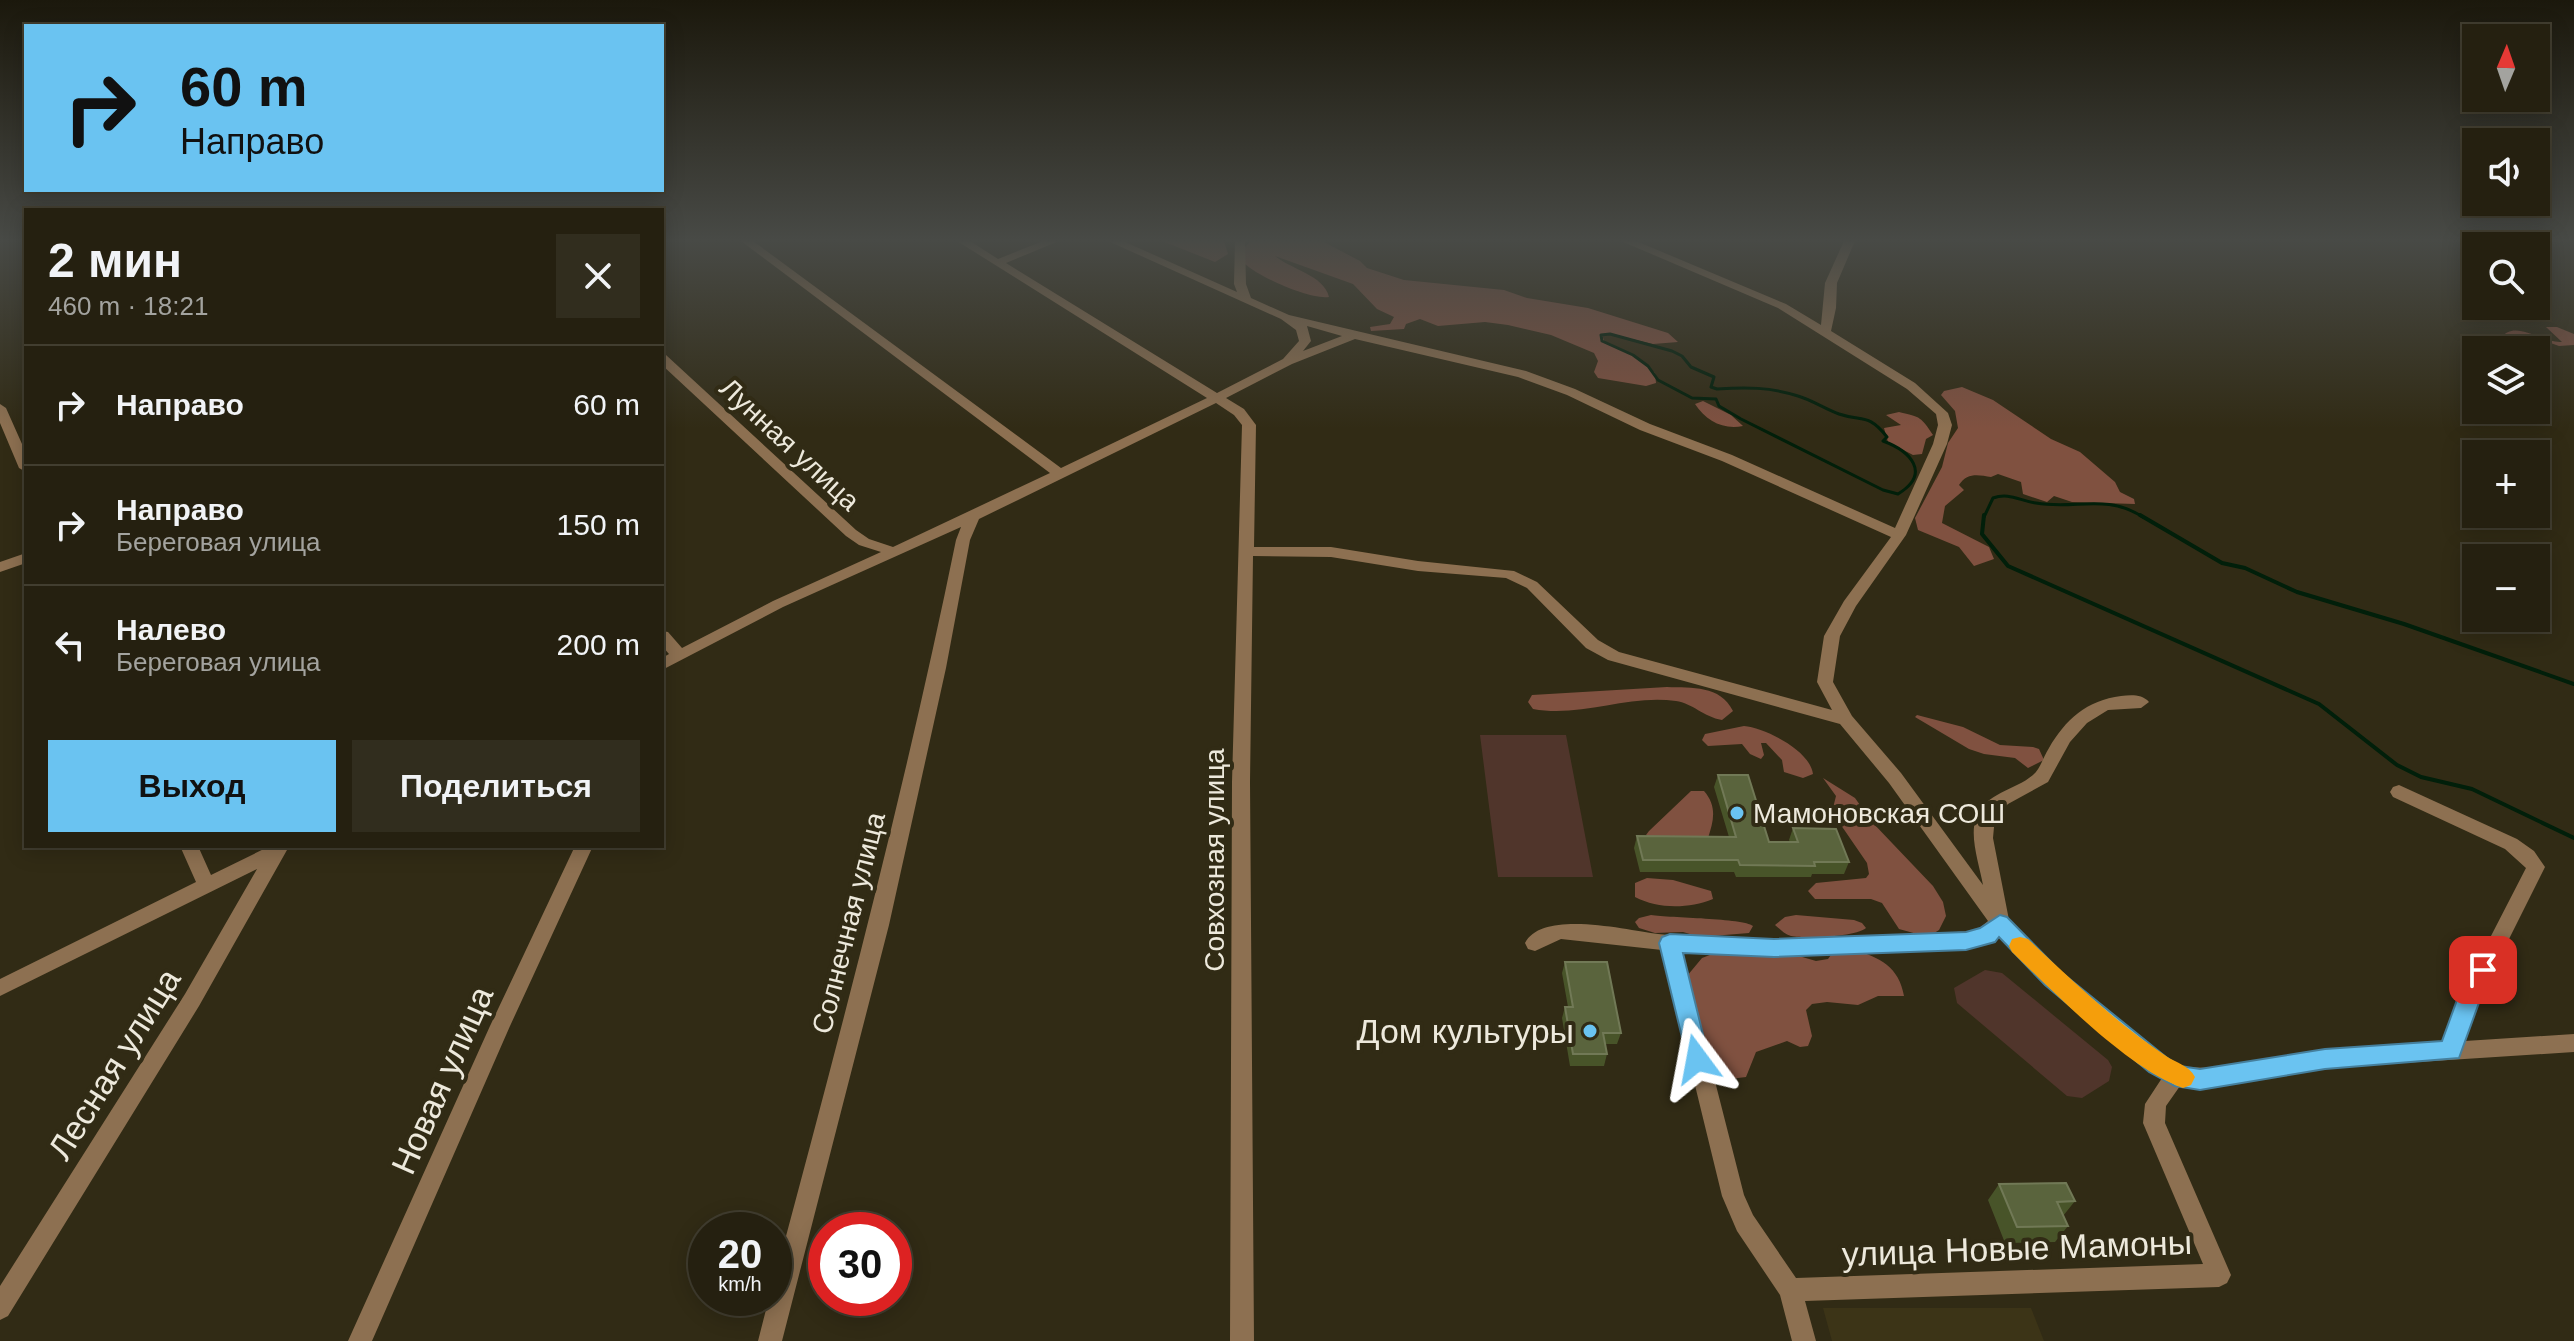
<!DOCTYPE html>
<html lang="ru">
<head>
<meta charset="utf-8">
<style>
  :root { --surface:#252010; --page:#312d1e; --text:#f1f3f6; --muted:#a3a39f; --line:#423e30; --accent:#6ac3f1 }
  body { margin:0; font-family:Helvetica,sans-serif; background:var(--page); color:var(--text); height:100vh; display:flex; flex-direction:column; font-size:30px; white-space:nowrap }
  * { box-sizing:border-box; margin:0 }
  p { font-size:26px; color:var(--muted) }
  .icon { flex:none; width:44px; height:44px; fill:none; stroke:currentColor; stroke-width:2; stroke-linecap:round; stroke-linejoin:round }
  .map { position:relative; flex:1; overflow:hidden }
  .drawer { position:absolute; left:24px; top:208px; width:640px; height:640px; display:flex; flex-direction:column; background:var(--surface); border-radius:0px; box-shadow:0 4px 20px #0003,0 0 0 2px var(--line) }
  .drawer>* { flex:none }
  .banner { position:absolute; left:24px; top:24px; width:640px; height:168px; border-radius:0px; box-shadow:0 4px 20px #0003,0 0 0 2px var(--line); background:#6ac3f1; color:#111; overflow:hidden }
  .needle { width:52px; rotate:2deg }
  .fabs { position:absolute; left:2462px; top:24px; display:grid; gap:16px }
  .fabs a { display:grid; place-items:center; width:88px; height:88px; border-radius:0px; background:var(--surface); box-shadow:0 4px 20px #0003,0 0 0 2px var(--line); font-size:40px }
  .speed { position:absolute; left:688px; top:1212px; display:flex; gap:16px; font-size:40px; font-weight:700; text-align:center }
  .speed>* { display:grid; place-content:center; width:104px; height:104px; border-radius:50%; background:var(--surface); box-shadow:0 4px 20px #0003,0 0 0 2px var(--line); line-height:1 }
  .speed small { font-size:20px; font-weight:400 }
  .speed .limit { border:12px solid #d22; background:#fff; color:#111 }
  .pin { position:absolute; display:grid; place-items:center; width:68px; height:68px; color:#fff; margin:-34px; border-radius:16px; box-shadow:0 4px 12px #0006 }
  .me { position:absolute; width:88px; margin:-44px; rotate:347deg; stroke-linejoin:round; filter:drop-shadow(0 0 6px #0008) }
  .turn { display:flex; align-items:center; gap:28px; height:168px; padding:0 24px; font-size:36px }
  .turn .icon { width:104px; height:104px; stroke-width:2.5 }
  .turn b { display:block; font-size:56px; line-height:68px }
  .round { display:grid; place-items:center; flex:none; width:84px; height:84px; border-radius:0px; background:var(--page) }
  .headline { display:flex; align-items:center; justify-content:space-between; height:136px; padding:0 24px }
  h1 { font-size:48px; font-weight:800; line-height:60px }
  .button { display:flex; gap:16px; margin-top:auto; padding:16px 24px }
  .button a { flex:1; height:92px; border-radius:0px; background:var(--accent); color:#111; font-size:32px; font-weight:800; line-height:92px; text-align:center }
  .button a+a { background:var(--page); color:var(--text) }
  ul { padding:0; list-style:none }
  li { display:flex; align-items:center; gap:24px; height:120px; padding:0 24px; border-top:2px solid var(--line) }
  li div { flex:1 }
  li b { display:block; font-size:30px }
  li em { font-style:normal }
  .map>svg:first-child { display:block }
  .built { fill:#3c3417 }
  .green { fill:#50352b }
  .forest { fill:#805140 }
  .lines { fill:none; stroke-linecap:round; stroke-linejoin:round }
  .stream-far1 { stroke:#011f0a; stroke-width:3 }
  .stream { stroke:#011f0a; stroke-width:4 }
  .minor { fill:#8d7051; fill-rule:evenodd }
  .wall { fill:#485429 }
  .building { fill:#5a643d; stroke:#717956; stroke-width:2 }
  .route { fill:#6ac3f1; stroke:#457f9d; stroke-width:2 }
  .slow { fill:#f59e0b }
  .poi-dot { fill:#6ac3f1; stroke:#312b15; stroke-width:3 }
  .labels { text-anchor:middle; stroke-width:8; stroke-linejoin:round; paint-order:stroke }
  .street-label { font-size:28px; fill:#ede9dc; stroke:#312b15 }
  .poi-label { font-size:28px; fill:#ede9dc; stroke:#312b15; text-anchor:start }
  .near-poi-label { font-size:34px; fill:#ede9dc; stroke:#312b15; text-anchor:end }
  .near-street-label { font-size:34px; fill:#ede9dc; stroke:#312b15 }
</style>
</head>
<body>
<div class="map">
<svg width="2574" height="1341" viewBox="0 0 2574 1341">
  <rect width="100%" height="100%" fill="#312b15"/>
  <path class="built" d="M1823,1308H2031L2044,1341H1832Z"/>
  <path class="green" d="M1480,735H1566L1593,877H1498Z
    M1985,970L2002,973L2108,1060L2112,1067L2109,1081L2082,1098L2067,1096L1957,1003L1954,988Z"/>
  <path class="forest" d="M1162,241H1224L1228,254L1215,262Z
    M1251,241H1322L1360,261L1367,268L1404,280L1504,290L1527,298L1588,308L1668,333L1678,342L1653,344L1610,334L1602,335L1605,343L1633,355L1655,373L1656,383L1646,386L1598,378L1594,372L1598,361L1594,353L1551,335L1508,325L1485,322L1438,326L1420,319L1406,324L1404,329L1371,331L1370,327L1390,324L1394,317L1377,309L1353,284L1275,256C1290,269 1324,275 1329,297C1310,300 1259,277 1245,264L1244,248Z
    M2546,327H2557L2574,334V345L2559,346L2531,336L2501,350H2476V357L2470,352L2472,347L2488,341L2481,335L2501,338C2515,318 2543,344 2562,342Z
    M1962,387L1993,400L2051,439L2080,452L2115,482L2120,492L2134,499L2135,504L2072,502L2054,496L2047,502L2023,494L2021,482L1998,474L1991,477C1979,475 1967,472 1959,485L1964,490L1945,506L1942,523L1989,547L1994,559L1974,566L1959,547L1918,530L1915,518L1942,467L1948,443L1958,428L1955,411L1941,395L1944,391Z
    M1703,401L1731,415L1743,426C1723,430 1706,421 1695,404Z
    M1899,412C1921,417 1921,417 1933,435L1926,439L1922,454L1913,455L1888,442L1884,428L1901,425L1886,415Z
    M1667,687C1692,688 1720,685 1733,711L1722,720C1704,717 1692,703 1676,701C1628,694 1581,718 1533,709L1528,702L1532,695Z
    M1917,715L1963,727L2000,745L2033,747L2039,749L2044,760L2028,768L2015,758L1984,754L1969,749L1915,717Z
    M1744,726C1765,728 1810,750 1813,774L1803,778L1784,772L1782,760L1766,743H1761L1764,755L1761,759L1750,754L1742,744L1708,746L1702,740L1705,734Z
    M1823,778L1855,798L1872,822L1933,886L1943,902L1946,916L1939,930L1928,937L1899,929L1882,903L1871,899H1815L1808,891L1816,883L1866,878L1869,874L1867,863L1832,812L1836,796Z
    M1691,791H1704C1717,806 1714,820 1708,838L1651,839L1646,835L1649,831Z
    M1647,878L1673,880L1711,891L1713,899C1688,909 1658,909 1635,897V883Z
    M1651,915C1670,918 1743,918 1753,926L1749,933L1700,937L1683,932L1655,933L1639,928L1635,922L1639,918Z
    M1796,915L1854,920L1862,923L1866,928C1855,937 1805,939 1791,936C1784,934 1780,929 1775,925L1785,917Z
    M1853,950C1880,957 1899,967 1904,996H1878L1858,1005L1827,1002L1812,1004L1806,1010L1812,1036L1808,1046L1800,1047L1787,1041L1756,1052L1746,1077L1730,1079C1701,1057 1695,1009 1687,976L1702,958L1715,953L1792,954L1816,961L1828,959L1833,952Z"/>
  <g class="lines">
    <path class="stream-far1" d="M1610,334L1672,351L1682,356L1691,367L1714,377L1711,387L1717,389C1746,387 1770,387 1798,396C1812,400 1825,409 1839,414C1863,422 1868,413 1887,437L1883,441C1910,451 1932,473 1898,494L1883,490L1741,419L1719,406L1716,399L1692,398L1658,380L1648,366L1633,355L1602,341L1601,335Z
      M1984,517L1993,498C2009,492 2020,501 2036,503C2076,510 2105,493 2143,517"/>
    <path class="stream" d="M1984,515L1982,534L2008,566L2319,704L2397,765L2421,777L2472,789L2574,838
      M2140,515L2222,563L2245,568L2297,592L2404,624L2574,684"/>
    <path class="minor" d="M741,241H753L1061,468L1207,398L957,241H970L998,259L1043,241H1059L1006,263L1217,393L1283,359L1299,341L1296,330L1281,319L1108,241H1123L1237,292L1234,284L1235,241H1245L1246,284L1251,298L1289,315L1526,371L1575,389L1650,424L1732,455L1895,528L1933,444L1938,425L1936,414L1907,389L1778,308L1621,241H1636L1786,304L1821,325L1825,283L1844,241H1855L1837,283L1836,308L1831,331L1915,383L1948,413L1952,425L1947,444L1906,535L1856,606L1840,636L1833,682L1852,716L1901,773L1983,885C1980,867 1969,837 1976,818C1986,792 2014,791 2033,775C2041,768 2043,757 2049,748C2065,720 2087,700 2121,696C2131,695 2142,694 2149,702L2141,708L2108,710L2087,723L2070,742L2048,782L2008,804L1995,816L1993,838L2009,920L2040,953L2086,995L2180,1067L2213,1068L2325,1050L2444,1042L2458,1000L2526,868L2505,849L2393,797L2390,792L2393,787L2399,785L2517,839L2534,851L2545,867L2478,1001L2465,1041L2574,1034V1052L2325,1068L2213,1086H2180L2166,1106L2165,1123L2231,1275L2227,1283L2219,1287L1805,1301L1816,1341H1792L1780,1295L1737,1231L1722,1196L1662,950L1561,939L1535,951L1528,949L1525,943C1542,909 1627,930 1658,934C1764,945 1870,936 1976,931L1988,921L1889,783L1840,724L1608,660L1586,648L1527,588L1506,578L1418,571L1331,557L1253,556L1250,782L1254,1341H1230L1232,782L1242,425L1234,415L1216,403L979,519L970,540L946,668L889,925L782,1341H758L769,1298H774V1281C840,1035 905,790 956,540L961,527L783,607L662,670V658L669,654L662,646V631L668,632L682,648L773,601L881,552L859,545L846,536L662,365V354L666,355L856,530L869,539L893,547L1050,473ZM1307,326L1342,336L1303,351L1311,341ZM1355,339L1518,377L1567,395L1640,430L1722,461L1891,537L1844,601L1824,636L1817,682L1832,710L1619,652L1598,640L1537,582L1514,571L1418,561L1331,547H1254L1256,425L1244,409L1226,398L1292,364ZM1999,935C2047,987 2102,1039 2162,1078L2145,1104L2143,1123L2203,1264L1796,1278L1753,1215L1744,1195L1682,952L1774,956L1980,947Z
      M0,404L6,408L26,453V472L19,468L0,423Z
      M26,553V563L0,572V562Z
      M180,846H198L211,875L270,846H285L287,850L199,1006L8,1316L0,1320V1286L185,994L257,869L0,996V979L196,882Z
      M575,846H593L510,1026L372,1341H348L490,1026Z"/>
  </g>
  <path class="wall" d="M1718,775L1769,842H1790L1789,840L1793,828L1849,862L1844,874H1812L1811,877H1736L1734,872H1640L1634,848L1637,836L1729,837L1714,787Z
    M1565,962L1621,1033L1617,1044H1605L1607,1054L1604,1066H1570L1562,1018L1565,1007H1568L1562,973Z
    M1999,1184L2075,1201L2063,1216L2068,1226L2055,1242L2005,1243L1988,1200Z"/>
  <path class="building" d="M1718,775H1748L1769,842H1798L1793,828L1836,829L1849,862H1814L1815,866L1740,865L1738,860H1643L1637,836L1736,837Z
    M1565,962H1607L1621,1033H1603L1607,1054H1573L1565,1007H1573Z
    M2066,1183L2075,1201L2057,1202L2068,1226L2017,1227L1999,1184Z"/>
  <linearGradient id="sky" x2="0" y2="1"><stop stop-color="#1b180c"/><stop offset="0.56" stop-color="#484a46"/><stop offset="1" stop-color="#484a46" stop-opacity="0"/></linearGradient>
  <rect width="2574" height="429" fill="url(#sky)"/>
  <path class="route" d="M2000,915L2007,917L2061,972L2166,1057L2180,1066L2200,1069L2325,1049L2442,1041L2457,1000L2476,964L2483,961L2491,964L2495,970L2480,1000L2459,1058L2325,1069L2200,1090L2175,1086L2149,1072L2045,985L1999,937L1995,942L1966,950L1774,957L1683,953L1709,1059L1706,1066L1697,1069L1689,1066L1659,943L1662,937L1670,934L1774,939L1966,932L1980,928Z"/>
  <path class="slow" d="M2020,937L2028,939C2072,980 2116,1023 2166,1056C2176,1063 2189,1065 2195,1077L2191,1085L2183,1088C2127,1068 2056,994 2012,952L2009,946L2012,939Z"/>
  <g class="poi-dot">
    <circle cx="1737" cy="813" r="8"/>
    <circle cx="1590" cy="1031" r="8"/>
  </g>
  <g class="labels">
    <g class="street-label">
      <text transform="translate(790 444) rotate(43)" y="10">Лунная улица</text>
      <text transform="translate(1214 860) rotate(-90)" y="10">Совхозная улица</text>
      <text transform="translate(848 923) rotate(-76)" y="10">Солнечная улица</text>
    </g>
    <g class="poi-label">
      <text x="1753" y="823">Мамоновская СОШ</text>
    </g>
    <g class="near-poi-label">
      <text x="1574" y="1043">Дом культуры</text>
    </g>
    <g class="near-street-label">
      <text transform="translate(114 1064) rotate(-58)" y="12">Лесная улица</text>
      <text transform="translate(442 1080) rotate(-66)" y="12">Новая улица</text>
      <text transform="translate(2017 1248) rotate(-2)" y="12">улица Новые Мамоны</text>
    </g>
  </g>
</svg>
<div class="fabs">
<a><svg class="needle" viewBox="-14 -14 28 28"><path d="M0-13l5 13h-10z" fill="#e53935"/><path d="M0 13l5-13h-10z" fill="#a3a39f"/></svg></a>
<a><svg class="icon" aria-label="sound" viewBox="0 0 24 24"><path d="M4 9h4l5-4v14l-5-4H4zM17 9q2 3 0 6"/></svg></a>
<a><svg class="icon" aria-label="search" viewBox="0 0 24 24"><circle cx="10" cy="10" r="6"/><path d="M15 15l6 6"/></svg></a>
<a><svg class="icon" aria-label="layers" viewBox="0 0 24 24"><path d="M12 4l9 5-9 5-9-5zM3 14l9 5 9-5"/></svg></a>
<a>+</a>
<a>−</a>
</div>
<div class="speed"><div>20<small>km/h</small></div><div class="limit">30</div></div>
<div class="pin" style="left:2483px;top:970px;background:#d93025"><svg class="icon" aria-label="arrive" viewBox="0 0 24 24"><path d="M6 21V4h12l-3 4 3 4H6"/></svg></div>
<svg class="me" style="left:1697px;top:1059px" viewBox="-20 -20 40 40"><path d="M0-17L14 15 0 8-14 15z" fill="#6ac3f1" stroke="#fff" stroke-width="4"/></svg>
<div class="banner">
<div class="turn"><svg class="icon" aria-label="right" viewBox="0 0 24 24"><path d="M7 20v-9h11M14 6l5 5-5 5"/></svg><div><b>60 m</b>Направо</div></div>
</div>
<section class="drawer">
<div class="headline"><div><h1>2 мин</h1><p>460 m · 18:21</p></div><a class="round"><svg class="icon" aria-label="close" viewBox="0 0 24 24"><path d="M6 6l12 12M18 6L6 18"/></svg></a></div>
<ul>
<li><svg class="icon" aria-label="right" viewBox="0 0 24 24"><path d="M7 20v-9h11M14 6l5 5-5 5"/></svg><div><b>Направо</b></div><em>60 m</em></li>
<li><svg class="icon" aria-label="right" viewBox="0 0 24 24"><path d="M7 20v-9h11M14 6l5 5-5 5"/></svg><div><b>Направо</b><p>Береговая улица</p></div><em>150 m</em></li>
<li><svg class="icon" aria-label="left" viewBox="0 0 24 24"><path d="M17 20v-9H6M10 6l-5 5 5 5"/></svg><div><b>Налево</b><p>Береговая улица</p></div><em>200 m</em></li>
</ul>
<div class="button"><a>Выход</a><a>Поделиться</a></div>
</section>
</div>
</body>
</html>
